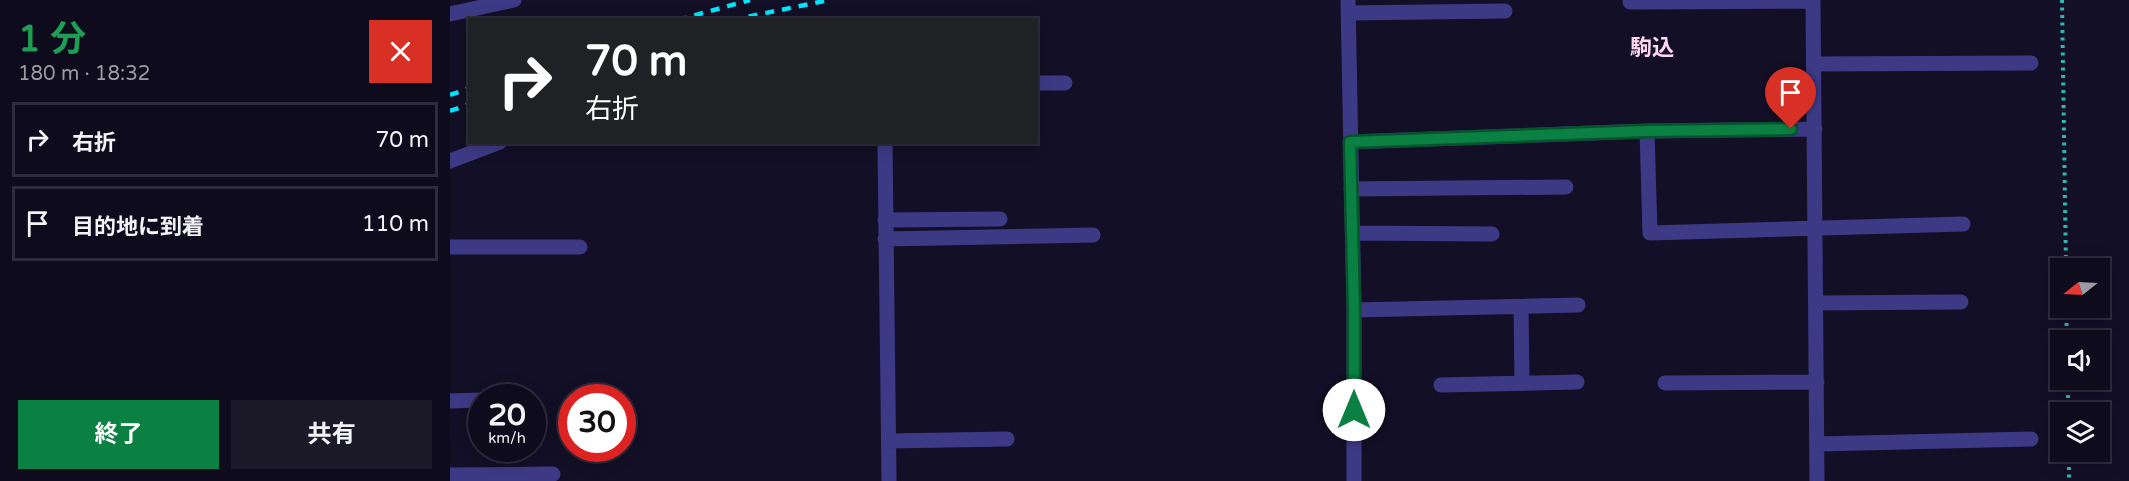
<!DOCTYPE html>
<html lang="ja">
<head>
<meta charset="utf-8">
<style>
  :root { --surface:#0e0b1c; --page:#1c1929; --text:#f1f3f6; --muted:#9b9ba3; --line:#2e2b3b; --accent:#0b8043 }
  body { margin:0; font-family:"Varela Round","Noto Sans JP",sans-serif; background:var(--page); color:var(--text); height:100vh; display:flex; flex-direction:column; font-size:22px; white-space:nowrap }
  * { box-sizing:border-box; margin:0 }
  p { font-size:20px; color:var(--muted) }
  .icon { flex:none; width:33px; height:33px; fill:none; stroke:currentColor; stroke-width:2; stroke-linecap:round; stroke-linejoin:round }
  .map { position:relative; flex:1; overflow:hidden }
  .sheet { display:flex; flex-direction:column; background:var(--surface); width:450px }
  .sheet>* { flex:none }
  .top-card { position:absolute; left:18px; top:18px; width:570px; height:126px; border-radius:0px; box-shadow:0 3px 15px #0003,0 0 0 2px var(--line); background:#202124; color:#fff; overflow:hidden }
  .needle { width:39px; rotate:252deg }
  .buttons { position:absolute; left:1600px; top:258px; display:grid; gap:12px }
  .buttons a { display:grid; place-items:center; width:60px; height:60px; border-radius:0px; background:var(--surface); box-shadow:0 3px 15px #0003,0 0 0 2px var(--line); font-size:30px }
  .speed { position:absolute; left:18px; top:384px; display:flex; gap:12px; font-size:30px; font-weight:700; text-align:center }
  .speed>* { display:grid; place-content:center; width:78px; height:78px; border-radius:50%; background:var(--surface); box-shadow:0 3px 15px #0003,0 0 0 2px var(--line); line-height:1 }
  .speed small { font-size:15px; font-weight:400 }
  .speed .limit { border:9px solid #d22; background:#fff; color:#111 }
  .pin { position:absolute; display:grid; place-items:center; width:51px; height:51px; color:#fff; margin:-62px -26px; border-radius:50% 50% 50% 0; rotate:-45deg; box-shadow:0 0 6px #0007 }
  .pin .icon { rotate:45deg }
  .me { position:absolute; width:66px; margin:-33px; rotate:0deg; stroke-linejoin:round; filter:drop-shadow(0 0 4px #0008) }
  .turn { display:flex; align-items:center; gap:21px; height:126px; padding:0 18px; font-size:27px }
  .turn .icon { width:78px; height:78px; stroke-width:2.5 }
  .turn b { display:block; font-size:42px; line-height:51px }
  .round { display:grid; place-items:center; flex:none; width:63px; height:63px; border-radius:0px; background:var(--page) }
  .summary { display:flex; align-items:center; justify-content:space-between; height:102px; padding:0 18px }
  h1 { font-size:36px; font-weight:700; line-height:45px; color:#1e9e55 }
  .primary-button { display:flex; gap:12px; margin-top:auto; padding:12px 18px }
  .primary-button a { flex:1; height:69px; border-radius:0px; background:var(--accent); color:#fff; font-size:24px; font-weight:700; line-height:69px; text-align:center }
  .primary-button a+a { background:var(--page); color:var(--text) }
  ul { padding:0; list-style:none }
  li { display:flex; align-items:center; gap:18px; height:75px; margin:0 12px 9px; padding:0 6px; border:3px solid var(--line); border-radius:0px }
  li div { flex:1 }
  li b { display:block; font-size:22px }
  li em { font-style:normal }
  main { display:flex; flex:1; min-height:0 }
  .map>svg:first-child { display:block }
  .lines { fill:none; stroke-linecap:round; stroke-linejoin:round }
  .path { stroke:#2fb8b0; stroke-width:4; stroke-dasharray:3 4.5; stroke-linecap:butt }
  .minor { stroke:#3d3a85; stroke-width:15 }
  .rail { stroke:#00e5ff; stroke-width:4.5; stroke-dasharray:9 8; stroke-linecap:butt }
  .route-casing { stroke:#07532c; stroke-width:15 }
  .route { stroke:#0b8043; stroke-width:10 }
  .labels { text-anchor:middle; stroke-width:6; stroke-linejoin:round; paint-order:stroke }
  .quarter-label { font-size:22px; font-weight:bold; fill:#ffd6f0; stroke:#130f26 }
</style>
</head>
<body>
<main>
<section class="sheet">
<div class="summary"><div><h1>1 分</h1><p>180 m · 18:32</p></div><a class="round" style="background:#d93025;color:#fff"><svg class="icon" aria-label="close" viewBox="0 0 24 24"><path d="M6 6l12 12M18 6L6 18"/></svg></a></div>
<ul>
<li><svg class="icon" aria-label="right" viewBox="0 0 24 24"><path d="M7 20v-9h11M14 6l5 5-5 5"/></svg><div><b>右折</b></div><em>70 m</em></li>
<li><svg class="icon" aria-label="arrive" viewBox="0 0 24 24"><path d="M6 21V4h12l-3 4 3 4H6"/></svg><div><b>目的地に到着</b></div><em>110 m</em></li>
</ul>
<div class="primary-button"><a>終了</a><a>共有</a></div>
</section>
<div class="map">
<svg width="1679" height="481" viewBox="0 0 1679 481">
  <rect width="100%" height="100%" fill="#130f26"/>
  <g class="lines">
    <path class="path" d="M1612,0L1616,268
      M1616,308L1617,340
      M1618,380V412
      M1619,452V481"/>
    <path class="minor" d="M898,0L904,310V481
      M1363,0L1367,481
      M1180,2L1363,1
      M898,13L1055,11
      M0,14L64,0
      M1364,64L1581,63
      M586,83H615
      M1197,131L1200,233L1513,224
      M435,142L439,481
      M900,142L1197,131L1365,129
      M0,161L50,142
      M901,189L1116,187
      M435,220L550,219
      M903,233L1042,234
      M435,239L643,235
      M0,247H130
      M1366,303L1511,302
      M1071,307L1072,383
      M904,310L1128,305
      M1215,383L1367,382
      M991,385L1127,382
      M0,401L32,400
      M439,441L557,439
      M1367,444L1581,439
      M0,475L103,474"/>
    <path class="rail" d="M228,20L300,0
      M282,20L379,0
      M0,95L20,88
      M0,111L20,104"/>
  </g>
  <g class="lines">
    <defs>
      <path id="route" d="M904,410V310L900,142L1197,131L1341,129"/>
    </defs>
    <use href="#route" class="route-casing"/>
    <use href="#route" class="route"/>
  </g>
  <g class="labels">
    <g class="quarter-label">
      <text x="1202" y="55">駒込</text>
    </g>
  </g>
</svg>
<div class="buttons">
<a><svg class="needle" viewBox="-14 -14 28 28"><path d="M0-13l5 13h-10z" fill="#e53935"/><path d="M0 13l5-13h-10z" fill="#9b9ba3"/></svg></a>
<a><svg class="icon" aria-label="sound" viewBox="0 0 24 24"><path d="M4 9h4l5-4v14l-5-4H4zM17 9q2 3 0 6"/></svg></a>
<a><svg class="icon" aria-label="layers" viewBox="0 0 24 24"><path d="M12 4l9 5-9 5-9-5zM3 14l9 5 9-5"/></svg></a>
</div>
<div class="speed"><div>20<small>km/h</small></div><div class="limit">30</div></div>
<div class="pin" style="left:1341px;top:129px;background:#d93025"><svg class="icon" aria-label="arrive" viewBox="0 0 24 24"><path d="M6 21V4h12l-3 4 3 4H6"/></svg></div>
<svg class="me" style="left:904px;top:410px" viewBox="-20 -20 40 40"><circle r="19" fill="#fff"/><path d="M0-13L10 11 0 6-10 11z" fill="#0b8043"/></svg>
<div class="top-card">
<div class="turn"><svg class="icon" aria-label="right" viewBox="0 0 24 24"><path d="M7 20v-9h11M14 6l5 5-5 5"/></svg><div><b>70 m</b>右折</div></div>
</div>
</div>
</main>
</body>
</html>
